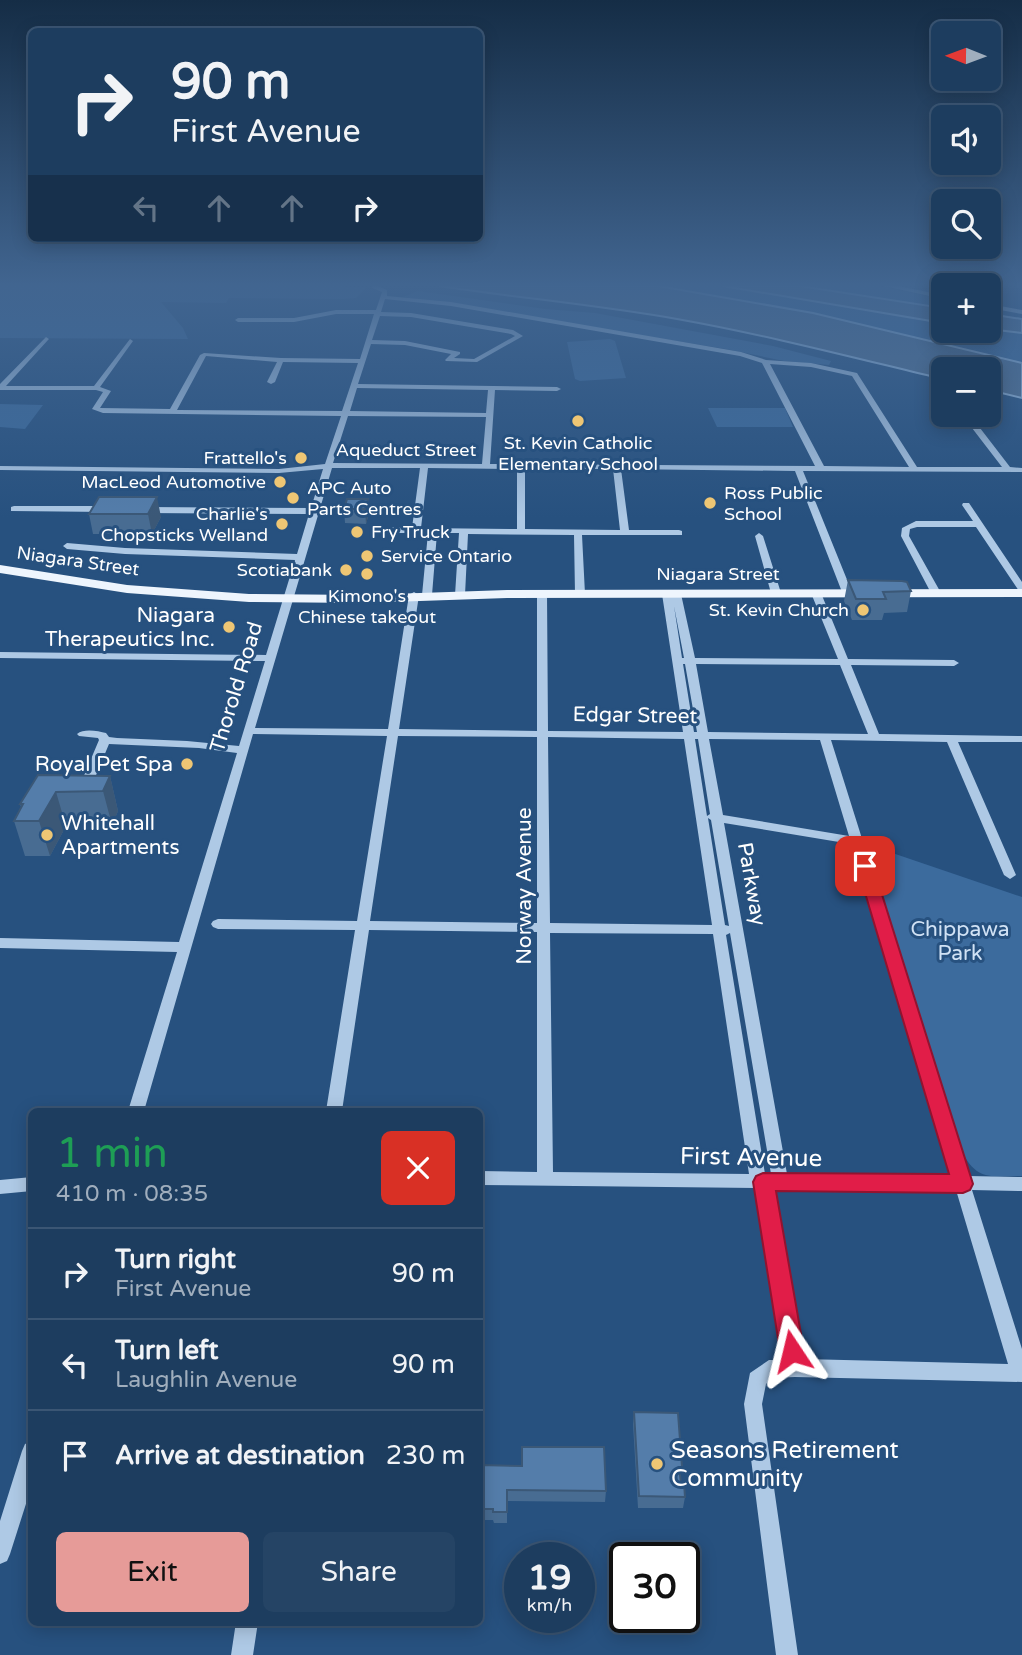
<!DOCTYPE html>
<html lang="en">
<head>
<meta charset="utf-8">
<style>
  :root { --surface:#1d3d5f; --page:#254465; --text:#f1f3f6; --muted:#a0aebd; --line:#3b5674; --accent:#e69b98 }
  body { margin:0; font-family:"Varela Round",sans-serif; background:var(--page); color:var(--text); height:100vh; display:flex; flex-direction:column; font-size:26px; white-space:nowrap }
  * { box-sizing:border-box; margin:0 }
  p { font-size:23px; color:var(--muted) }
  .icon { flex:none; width:38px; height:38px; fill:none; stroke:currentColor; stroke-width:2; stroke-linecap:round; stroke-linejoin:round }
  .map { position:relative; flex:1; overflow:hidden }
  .drawer { position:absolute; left:28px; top:1108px; width:455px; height:518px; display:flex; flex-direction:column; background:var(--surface); border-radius:10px; box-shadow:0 4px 18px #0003,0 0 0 2px var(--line) }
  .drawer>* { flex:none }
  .hud { position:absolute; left:28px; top:28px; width:455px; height:214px; border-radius:10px; box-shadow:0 4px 18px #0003,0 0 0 2px var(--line); background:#1d3d5f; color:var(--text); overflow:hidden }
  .needle { width:46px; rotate:271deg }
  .buttons { position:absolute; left:931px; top:21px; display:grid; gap:14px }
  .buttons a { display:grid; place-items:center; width:70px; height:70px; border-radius:10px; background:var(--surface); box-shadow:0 4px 18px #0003,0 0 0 2px var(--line); font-size:35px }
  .speed { position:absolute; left:504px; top:1542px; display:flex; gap:14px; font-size:35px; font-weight:700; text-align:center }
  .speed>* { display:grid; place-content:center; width:91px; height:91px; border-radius:50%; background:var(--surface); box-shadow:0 4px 18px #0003,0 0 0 2px var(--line); line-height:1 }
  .speed small { font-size:18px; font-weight:400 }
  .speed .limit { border:4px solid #111; border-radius:10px; background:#fff; color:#111 }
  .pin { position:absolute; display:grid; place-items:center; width:60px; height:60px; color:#fff; margin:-30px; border-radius:14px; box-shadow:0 4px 10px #0006 }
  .me { position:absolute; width:77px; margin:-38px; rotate:350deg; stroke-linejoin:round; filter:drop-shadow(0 0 5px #0008) }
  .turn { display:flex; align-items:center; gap:24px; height:147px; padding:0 28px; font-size:32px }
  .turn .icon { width:91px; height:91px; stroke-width:2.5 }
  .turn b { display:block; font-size:49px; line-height:60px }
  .lanes { display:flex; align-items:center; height:66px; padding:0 28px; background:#0003; justify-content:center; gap:35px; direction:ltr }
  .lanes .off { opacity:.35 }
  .round { display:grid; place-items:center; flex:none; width:74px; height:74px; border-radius:10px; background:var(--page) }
  .headline { display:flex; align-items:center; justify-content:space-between; height:119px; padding:0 28px }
  h1 { font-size:42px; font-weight:600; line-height:52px; color:#1e9e55 }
  .primary-button { display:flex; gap:14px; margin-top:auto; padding:14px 28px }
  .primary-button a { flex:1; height:80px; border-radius:10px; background:var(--accent); color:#111; font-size:28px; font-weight:600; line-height:80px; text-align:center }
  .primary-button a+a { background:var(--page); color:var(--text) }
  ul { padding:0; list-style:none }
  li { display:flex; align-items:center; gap:21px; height:91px; padding:0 28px; border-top:2px solid var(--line) }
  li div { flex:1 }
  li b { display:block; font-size:26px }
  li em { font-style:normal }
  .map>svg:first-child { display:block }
  .green { fill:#3c6b9d }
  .water { fill:#547293; stroke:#a2c4e6; stroke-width:2 }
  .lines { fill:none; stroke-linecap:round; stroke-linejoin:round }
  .minor { fill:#aec9e5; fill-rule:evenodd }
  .major { fill:#eef5fd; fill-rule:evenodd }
  .wall { fill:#486c92 }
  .shaded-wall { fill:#3b5877 }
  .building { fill:#547daa; stroke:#3b5877; stroke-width:2 }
  .route { fill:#e11d48; stroke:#92132f; stroke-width:2 }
  .poi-dot { fill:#eec674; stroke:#27517f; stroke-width:2.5 }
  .labels { text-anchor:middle; stroke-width:6; stroke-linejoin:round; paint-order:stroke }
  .far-poi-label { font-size:18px; fill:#fff; stroke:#27517f; text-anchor:end }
  .far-street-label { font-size:18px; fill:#fff; stroke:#27517f }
  .poi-label { font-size:21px; fill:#fff; stroke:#27517f; text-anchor:end }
  .street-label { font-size:21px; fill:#fff; stroke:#27517f }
  .park-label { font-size:21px; fill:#d1e2f5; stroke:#27517f }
  .near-street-label { font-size:24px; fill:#fff; stroke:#27517f }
  .near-poi-label { font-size:24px; fill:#fff; stroke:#27517f; text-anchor:start }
</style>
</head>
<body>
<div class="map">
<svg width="1022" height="1655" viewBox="0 0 1022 1655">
  <rect width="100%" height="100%" fill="#27517f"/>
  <path class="green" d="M0,286H340L366,288L356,298L343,299L229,298L226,303L161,302L183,328L188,339L0,338Z
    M658,286H723L943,323V331L989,329L1022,333V363L813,313Z
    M814,286H879L943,299V301L932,307L809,288Z
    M418,291L545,309L595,313L773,346L831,361L829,365L784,361L726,349L403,297Z
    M610,339L615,341L626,378L580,381L575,379L567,342Z
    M0,404L43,405L25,429L0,427Z
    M708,408H785L793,427H717Z
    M866,844L1022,897V1176C991,1176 977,1182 961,1150Z"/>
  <path class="water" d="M439,286H658L813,313L1022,363V398L989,390V369H943V379C855,358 767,335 677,319C598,305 519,298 439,286Z
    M723,286H800L943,308V323Z
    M989,314L1022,319V333L989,329Z"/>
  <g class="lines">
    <path class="minor" d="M377,286L387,290V296L451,302L741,352L766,360L811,363L857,373L917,467H1002L962,415H970L1010,467L1022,468V472L803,471L852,592L847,595L842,592L795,471L621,469L629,530H679L682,531V535H582L585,594L580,597L575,594L574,535L468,534L465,595L460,598L455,595L459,533H437L432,595L427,598L422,595L428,533H374L370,530L374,527L412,528L420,468H332L255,728L388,729L409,595L414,592L419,595L399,729L537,731V594L542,591L547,594L548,731L683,732L662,594L664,592L672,594L676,591L681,594L695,658L838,659L811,593L816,590L821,593L848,659L954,660L959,663L954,666L851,665L879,734L1022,736V742H958L1016,875L1010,879L1004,875L947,742L831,740L968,1176L1022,1177V1191L972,1190L1022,1349V1382L795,1377L773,1378L766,1384L762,1404L798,1655H776L744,1404L750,1373L769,1360H784L756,1188L480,1185V1171L537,1172V932L369,930L342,1111H326L355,930L218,929L213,927L211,924L213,921L218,919L357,921L387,736L253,734L144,1111H128L177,952L0,948V938L179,942L237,753L199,748L109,744L89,792L83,796L77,792L99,740L98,738L79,736L77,734C84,728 98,731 106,733L109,737L117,738L187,741L239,746L265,661L0,658V652L266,655L295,560L125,554L67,549L63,546L67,543L125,548L297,554L309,514L144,513L140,510L144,507L311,508L323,469L279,473L0,470V466L279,469L325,464L341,416L103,413L92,409L103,392L96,390H0V384L46,337L49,339L48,340L6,386H94L130,339L133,341L100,387L111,391L100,408L170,409L200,355L204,353L281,358L360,359L374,314H336L294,322H238L235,320L238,318H294L336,310H376L382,292L370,287ZM385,299L451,306L740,356L762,363L815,466L490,464L495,390L557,391L561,389L557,387L358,384L371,344L405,345L451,354L445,360L446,361L477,362L523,336L513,330L411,313L381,312ZM380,316L411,317L511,334L515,336L474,359L454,358L460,354V352L405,341L372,340ZM206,356L277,362L267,382L271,384L275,382L283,362L358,363L342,411L177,410ZM770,364L811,367L852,376L909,467L824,466ZM357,388L488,390L486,413L350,411ZM348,416L486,417L482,464L333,463ZM428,468L517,469V529L421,528ZM525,469H613L620,530L525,529ZM674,606L684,658H682ZM683,664H685L697,732H694ZM696,664L840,665L868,734L708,732ZM398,736L537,737V923L370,921ZM548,737L684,739L712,925L550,923ZM695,739H698L710,814L707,816ZM709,739L820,740L849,836L723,815ZM708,818L711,820L729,926L725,925ZM724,823L851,844L952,1176L787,1174ZM550,933L713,934L749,1174L553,1172ZM730,933L771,1174H765L726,935ZM772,1188L956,1190L1008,1364L803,1359Z
      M884,286H898L943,295V299Z
      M989,304L1022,310V314L989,308Z
      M963,503H969L1022,582V592L1019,591L976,527H917L910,529L909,536L941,593L936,596L931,593L901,536L902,528L916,521H973L962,505Z
      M14,506H108L112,509L108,512L11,511V507Z
      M759,533L763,536L781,593L779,595L776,596L771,593L755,536Z
      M32,1177V1191L0,1194V1180Z
      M32,1441V1485L10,1554L7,1561L0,1564V1521L22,1451L25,1444Z
      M236,1622H258L253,1655H231Z"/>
    <path class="major" d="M0,565L127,585L249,594L362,595L507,590L1022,589V597L507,598L362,603L249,602L127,593L0,573Z"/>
  </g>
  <path class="wall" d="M99,497L161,517L152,534H93L89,514Z
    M368,499L369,513L366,524L345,523L344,509Z
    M848,580L911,591L907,612L884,613L882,620H852L844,601Z
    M38,775L110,776L118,811L112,825L66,826L50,856H25L14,821L21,807L20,804Z
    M634,1412L682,1467L680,1478L681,1483L685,1497L683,1508H638L633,1424Z
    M480,1465L606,1491L605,1502L507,1501V1523H494L493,1520H480Z"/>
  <path class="shaded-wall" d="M157,497L161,517L152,534L148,514Z
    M368,499L369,513L366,524L365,509Z
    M110,776L118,811L112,825L103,791Z
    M56,792L66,826L50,856L39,821Z"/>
  <path class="building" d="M99,497H157L148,514H89Z
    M347,499H368L365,509H344Z
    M848,580L902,581L907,582L911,591L883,592L886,599H856Z
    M38,775L110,776L103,791L56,792L39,821H14L23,804H20Z
    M634,1412L678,1413L682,1467H679L681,1483H684L685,1497L639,1496Z
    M522,1447H604L606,1491L507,1490V1512H493V1509H480V1465L522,1466Z"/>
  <linearGradient id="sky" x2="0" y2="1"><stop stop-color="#152d46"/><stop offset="0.55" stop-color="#416590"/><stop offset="1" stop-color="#416590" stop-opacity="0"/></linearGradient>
  <rect width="1022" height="518" fill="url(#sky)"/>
  <path class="route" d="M865,861L873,866L973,1184L970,1190L963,1193L776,1191L804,1351L801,1359L792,1362L784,1359L780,1351L753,1182L756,1176L763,1173L949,1174L857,866Z"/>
  <g class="poi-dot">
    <circle cx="578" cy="421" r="7"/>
    <circle cx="301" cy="458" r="7"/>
    <circle cx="280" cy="482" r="7"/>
    <circle cx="293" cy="498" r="7"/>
    <circle cx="710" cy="503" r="7"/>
    <circle cx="282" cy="524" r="7"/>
    <circle cx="357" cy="532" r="7"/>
    <circle cx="367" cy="556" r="7"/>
    <circle cx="346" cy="570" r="7"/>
    <circle cx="367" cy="574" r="7"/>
    <circle cx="863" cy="610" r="7"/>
    <circle cx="229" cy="627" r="7"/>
    <circle cx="187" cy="764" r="7"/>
    <circle cx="47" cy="835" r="7"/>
    <circle cx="657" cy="1464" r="7"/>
  </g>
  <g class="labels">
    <g class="far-poi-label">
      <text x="578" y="449" text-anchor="middle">St. Kevin Catholic<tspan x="578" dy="21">Elementary School</tspan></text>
      <text x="287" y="464">Frattello's</text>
      <text x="266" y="488">MacLeod Automotive</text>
      <text x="307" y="494" text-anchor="start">APC Auto<tspan x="307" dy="21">Parts Centres</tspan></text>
      <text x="724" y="499" text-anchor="start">Ross Public<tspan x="724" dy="21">School</tspan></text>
      <text x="268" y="520">Charlie's<tspan x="268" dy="21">Chopsticks Welland</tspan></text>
      <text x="371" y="538" text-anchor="start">Fry Truck</text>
      <text x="381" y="562" text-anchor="start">Service Ontario</text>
      <text x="332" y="576">Scotiabank</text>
      <text x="367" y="602" text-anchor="middle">Kimono's<tspan x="367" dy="21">Chinese takeout</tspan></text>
      <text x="849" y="616">St. Kevin Church</text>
    </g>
    <g class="far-street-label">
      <text x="406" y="456">Aqueduct Street</text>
      <text transform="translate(78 561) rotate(8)" y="6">Niagara Street</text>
      <text x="718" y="580">Niagara Street</text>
    </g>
    <g class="poi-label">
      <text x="215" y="622">Niagara<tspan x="215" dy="24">Therapeutics Inc.</tspan></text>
      <text x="173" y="771">Royal Pet Spa</text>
      <text x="61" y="830" text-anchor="start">Whitehall<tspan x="61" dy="24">Apartments</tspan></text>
    </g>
    <g class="street-label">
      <text transform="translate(236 687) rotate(-73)" y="7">Thorold Road</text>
      <text transform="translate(635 715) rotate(1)" y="7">Edgar Street</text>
      <text transform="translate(752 884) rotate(80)" y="7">Parkway</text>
      <text transform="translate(524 886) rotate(-90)" y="7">Norway Avenue</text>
    </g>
    <g class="park-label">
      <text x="960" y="936">Chippawa<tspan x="960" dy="24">Park</tspan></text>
    </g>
    <g class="near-street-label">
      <text transform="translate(751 1157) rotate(1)" y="8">First Avenue</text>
    </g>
    <g class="near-poi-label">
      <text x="671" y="1458">Seasons Retirement<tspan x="671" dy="28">Community</tspan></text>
    </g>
  </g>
</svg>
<div class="buttons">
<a><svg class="needle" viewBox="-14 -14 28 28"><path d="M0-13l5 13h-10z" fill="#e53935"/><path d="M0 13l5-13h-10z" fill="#a0aebd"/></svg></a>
<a><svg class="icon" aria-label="sound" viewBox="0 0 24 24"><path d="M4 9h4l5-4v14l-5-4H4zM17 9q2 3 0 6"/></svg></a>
<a><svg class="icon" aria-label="search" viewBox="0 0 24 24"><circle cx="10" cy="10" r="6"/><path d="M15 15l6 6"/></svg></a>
<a>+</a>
<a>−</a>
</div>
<div class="speed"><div>19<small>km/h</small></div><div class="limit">30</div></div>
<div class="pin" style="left:865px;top:866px;background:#d93025"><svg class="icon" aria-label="arrive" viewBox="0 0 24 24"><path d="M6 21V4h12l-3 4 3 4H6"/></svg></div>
<svg class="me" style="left:792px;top:1351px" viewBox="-20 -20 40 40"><path d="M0-17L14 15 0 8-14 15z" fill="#e11d48" stroke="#fff" stroke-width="4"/></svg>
<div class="hud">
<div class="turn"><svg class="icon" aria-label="right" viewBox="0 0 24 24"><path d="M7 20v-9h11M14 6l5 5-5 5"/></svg><div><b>90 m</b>First Avenue</div></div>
<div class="lanes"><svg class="icon off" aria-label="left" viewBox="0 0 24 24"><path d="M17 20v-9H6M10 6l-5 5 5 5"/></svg><svg class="icon off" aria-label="ahead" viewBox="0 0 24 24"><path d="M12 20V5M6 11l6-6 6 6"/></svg><svg class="icon off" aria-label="ahead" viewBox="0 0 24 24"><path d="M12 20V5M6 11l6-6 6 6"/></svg><svg class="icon" aria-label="right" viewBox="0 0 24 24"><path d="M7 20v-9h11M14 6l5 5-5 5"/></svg></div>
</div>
<section class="drawer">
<div class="headline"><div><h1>1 min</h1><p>410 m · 08:35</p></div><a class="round" style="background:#d93025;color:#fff"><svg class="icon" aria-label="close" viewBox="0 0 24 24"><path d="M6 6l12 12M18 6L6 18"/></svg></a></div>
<ul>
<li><svg class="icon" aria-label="right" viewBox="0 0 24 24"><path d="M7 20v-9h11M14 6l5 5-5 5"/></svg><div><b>Turn right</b><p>First Avenue</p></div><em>90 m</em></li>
<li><svg class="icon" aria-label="left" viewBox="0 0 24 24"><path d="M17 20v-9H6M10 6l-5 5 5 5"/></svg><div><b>Turn left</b><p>Laughlin Avenue</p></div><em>90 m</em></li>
<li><svg class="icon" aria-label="arrive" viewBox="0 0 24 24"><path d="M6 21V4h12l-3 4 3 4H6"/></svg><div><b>Arrive at destination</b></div><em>230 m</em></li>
</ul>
<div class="primary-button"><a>Exit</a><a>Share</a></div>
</section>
</div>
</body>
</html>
